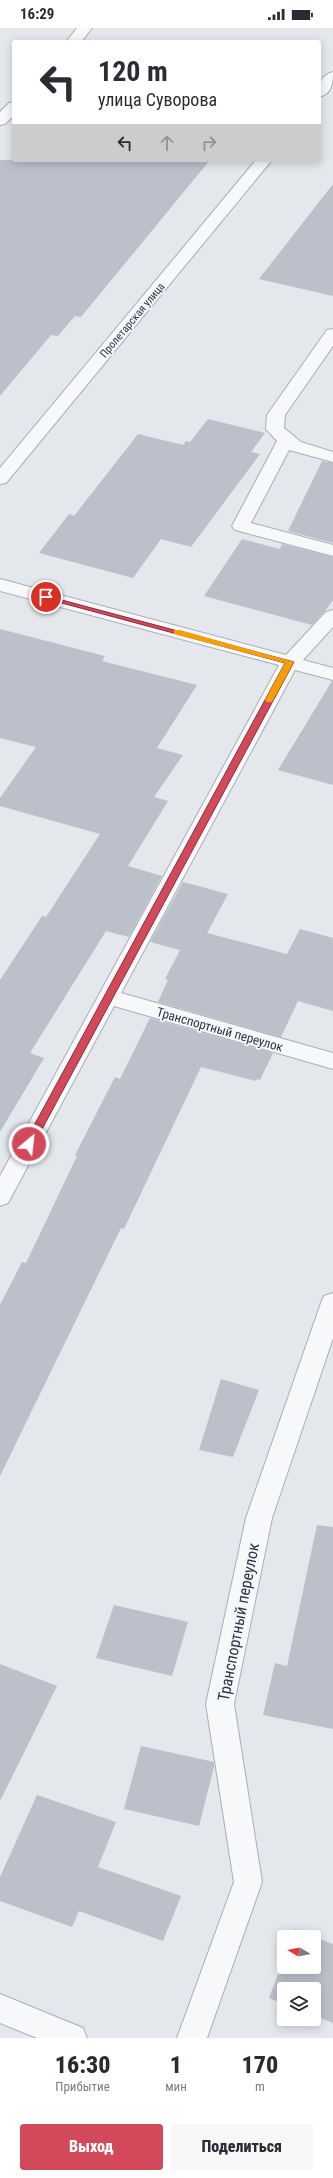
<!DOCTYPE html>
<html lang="ru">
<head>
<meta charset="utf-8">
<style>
  :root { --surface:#fff; --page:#f7f7f7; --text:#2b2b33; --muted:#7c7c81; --accent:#d1495b }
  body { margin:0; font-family:"Roboto Condensed",sans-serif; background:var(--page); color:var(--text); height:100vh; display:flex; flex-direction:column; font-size:15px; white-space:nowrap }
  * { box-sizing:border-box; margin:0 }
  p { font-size:13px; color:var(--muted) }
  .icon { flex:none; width:22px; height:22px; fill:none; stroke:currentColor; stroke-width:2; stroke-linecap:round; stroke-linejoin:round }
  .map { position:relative; height:2010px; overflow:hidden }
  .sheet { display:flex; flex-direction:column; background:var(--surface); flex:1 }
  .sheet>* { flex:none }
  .guide { position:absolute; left:12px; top:12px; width:309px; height:122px; border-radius:4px; box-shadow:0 2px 10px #0003; background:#fff; color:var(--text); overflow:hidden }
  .needle { width:26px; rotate:280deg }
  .buttons { position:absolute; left:277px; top:1902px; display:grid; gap:8px }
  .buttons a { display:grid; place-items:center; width:44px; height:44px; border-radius:4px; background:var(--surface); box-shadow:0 2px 10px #0003; font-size:20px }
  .pin { position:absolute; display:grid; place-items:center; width:34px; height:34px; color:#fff; margin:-17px; border:2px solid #fff; border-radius:50%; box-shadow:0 1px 4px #0007 }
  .me { position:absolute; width:44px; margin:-22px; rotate:28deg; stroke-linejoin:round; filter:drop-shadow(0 0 3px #0008) }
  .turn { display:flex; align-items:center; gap:14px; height:84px; padding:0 20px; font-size:18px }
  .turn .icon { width:52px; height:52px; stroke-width:2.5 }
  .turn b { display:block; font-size:28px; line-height:34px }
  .lanes { display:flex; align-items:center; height:38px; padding:0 20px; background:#0003; justify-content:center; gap:20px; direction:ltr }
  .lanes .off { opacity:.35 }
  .eta { display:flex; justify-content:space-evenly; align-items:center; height:68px; text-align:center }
  .eta b { font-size:24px; font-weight:800; line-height:28px }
  .cta { display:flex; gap:8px; margin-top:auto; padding:8px 20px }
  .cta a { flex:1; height:46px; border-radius:4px; background:var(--accent); color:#fff; font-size:16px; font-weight:800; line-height:46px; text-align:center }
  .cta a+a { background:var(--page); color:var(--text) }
  .status { display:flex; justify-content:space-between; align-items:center; height:28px; padding:0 20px; background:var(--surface); direction:ltr }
  .status svg { height:11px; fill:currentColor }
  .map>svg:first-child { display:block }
  .building { fill:#bbc0ca }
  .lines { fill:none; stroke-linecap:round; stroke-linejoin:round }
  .minor-casing { stroke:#a9aeb7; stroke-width:2 }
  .minor { fill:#f7f8fa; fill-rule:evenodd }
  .route { fill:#d1495b; stroke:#882f3b }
  .slow { fill:#f59e0b }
  .labels { text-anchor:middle; stroke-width:3.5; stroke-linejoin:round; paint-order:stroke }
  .far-street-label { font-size:11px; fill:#2b3445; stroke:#f4f6f9 }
  .street-label { font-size:13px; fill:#2b3445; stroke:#f4f6f9 }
  .near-street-label { font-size:16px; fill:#2b3445; stroke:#f4f6f9 }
</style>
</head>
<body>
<div class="status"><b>16:29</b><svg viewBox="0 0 49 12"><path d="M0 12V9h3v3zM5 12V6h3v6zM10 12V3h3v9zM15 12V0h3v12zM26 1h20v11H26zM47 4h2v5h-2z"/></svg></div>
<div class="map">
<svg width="333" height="2010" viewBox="0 0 333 2010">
  <rect width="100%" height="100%" fill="#e4e7ec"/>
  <path class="building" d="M0,132H210L81,289L75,288L58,308L51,307L0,368Z
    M333,156V268L259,251Z
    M208,391L265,405L251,424L260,426L191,519L161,511L133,550L39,525L69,486L74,488L138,406L183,417L186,413L190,414Z
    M322,433L333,435V515L288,503Z
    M242,511L280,521L282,516L333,529V572L326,582L312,597L204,568Z
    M0,601L105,628L102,633L197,657L157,720L183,727L154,769L168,773L128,838L162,848L129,909L106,903L30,1025L44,1030L0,1104V952L42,888L46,889L100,806L0,778V770L36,719L0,710Z
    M332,653H333V757L278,742Z
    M183,854L228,866L207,905L287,926L300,901L333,910V983L298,973L281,1009L158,974L168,952L165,951L180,922L150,914Z
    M150,990L273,1025L260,1052L257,1051L256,1053L201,1039L124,1201L121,1200L0,1448V1277L22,1234L26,1235L77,1128L75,1127L115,1049L120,1051Z
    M221,1351L259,1362L233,1429L199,1422Z
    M317,1497L333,1499V1701L263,1687L275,1635L287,1638Z
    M114,1577L188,1594L172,1648L96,1630Z
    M0,1636L57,1658L0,1773Z
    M141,1718L214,1734V1739L199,1798L124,1781Z
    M37,1767L116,1794L98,1839L181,1868L163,1913L79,1883L72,1899L0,1873V1849Z
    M295,1901L333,1916V1995L314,1987V1961H284V1976L269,1970L284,1931V1939H314V1909H292Z"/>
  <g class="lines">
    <defs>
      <path id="minor" d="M77,0H92L81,14H66Z
        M333,44C333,55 332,66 319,69C319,58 320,47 333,44Z
        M14,74V87L5,96L0,97V84L9,75Z
        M256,132H272L6,455L0,456V440Z
        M333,301V318L285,387L284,400L301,414L333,424V434L289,422L251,495L333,517V528L235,502L232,498L277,413L266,401L267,387L327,302Z
        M0,551L286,627L326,584L333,582V599L303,632L333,640V652L295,642L121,965L333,1025V1041L114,978L8,1175L0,1178V1148L279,637L0,563Z
        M333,1265V1310L272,1490L234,1676L262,1854L207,2010H177L234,1854L206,1676L246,1490L321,1275L324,1268Z
        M0,1966L83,2000L87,2010H37L0,1995Z"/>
    </defs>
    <use href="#minor" class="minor-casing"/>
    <use href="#minor" class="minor"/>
  </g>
  <path class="route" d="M43,567L294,634L34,1116L29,1119L24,1116L285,635L43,570Z"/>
  <path class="slow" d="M174,602H180L294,634L272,674H267L265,672L285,635L174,606Z"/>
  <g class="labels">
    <g class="far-street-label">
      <text transform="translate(132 292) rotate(-50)" y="4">Пролетарская улица</text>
    </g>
    <g class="street-label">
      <text transform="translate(220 1001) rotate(16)" y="5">Транспортный переулок</text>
    </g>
    <g class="near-street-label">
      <text transform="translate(238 1594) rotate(-79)" y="6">Транспортный переулок</text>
    </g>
  </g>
</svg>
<div class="buttons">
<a><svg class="needle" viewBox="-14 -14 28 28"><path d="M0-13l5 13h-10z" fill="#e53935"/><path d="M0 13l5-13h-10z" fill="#7c7c81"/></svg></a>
<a><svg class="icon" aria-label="layers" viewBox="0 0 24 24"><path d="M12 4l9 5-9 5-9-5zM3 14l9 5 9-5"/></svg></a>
</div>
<div class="pin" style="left:46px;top:569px;background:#d93025"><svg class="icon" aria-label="arrive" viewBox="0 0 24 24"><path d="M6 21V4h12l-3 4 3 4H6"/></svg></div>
<svg class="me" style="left:29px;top:1116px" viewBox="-20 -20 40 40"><circle r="17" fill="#d1495b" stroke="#fff" stroke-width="3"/><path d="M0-11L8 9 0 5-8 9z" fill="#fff"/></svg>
<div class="guide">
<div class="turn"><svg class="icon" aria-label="left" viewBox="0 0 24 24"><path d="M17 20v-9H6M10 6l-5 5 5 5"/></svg><div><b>120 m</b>улица Суворова</div></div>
<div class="lanes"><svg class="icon" aria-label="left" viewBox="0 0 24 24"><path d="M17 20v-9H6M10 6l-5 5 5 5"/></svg><svg class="icon off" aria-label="ahead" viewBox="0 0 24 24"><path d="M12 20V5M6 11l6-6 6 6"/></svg><svg class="icon off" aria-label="right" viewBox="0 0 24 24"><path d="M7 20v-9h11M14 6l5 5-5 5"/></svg></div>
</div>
</div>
<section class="sheet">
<div class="eta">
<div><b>16:30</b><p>Прибытие</p></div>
<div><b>1</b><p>мин</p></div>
<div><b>170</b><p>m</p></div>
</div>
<div class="cta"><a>Выход</a><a>Поделиться</a></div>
</section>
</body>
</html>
